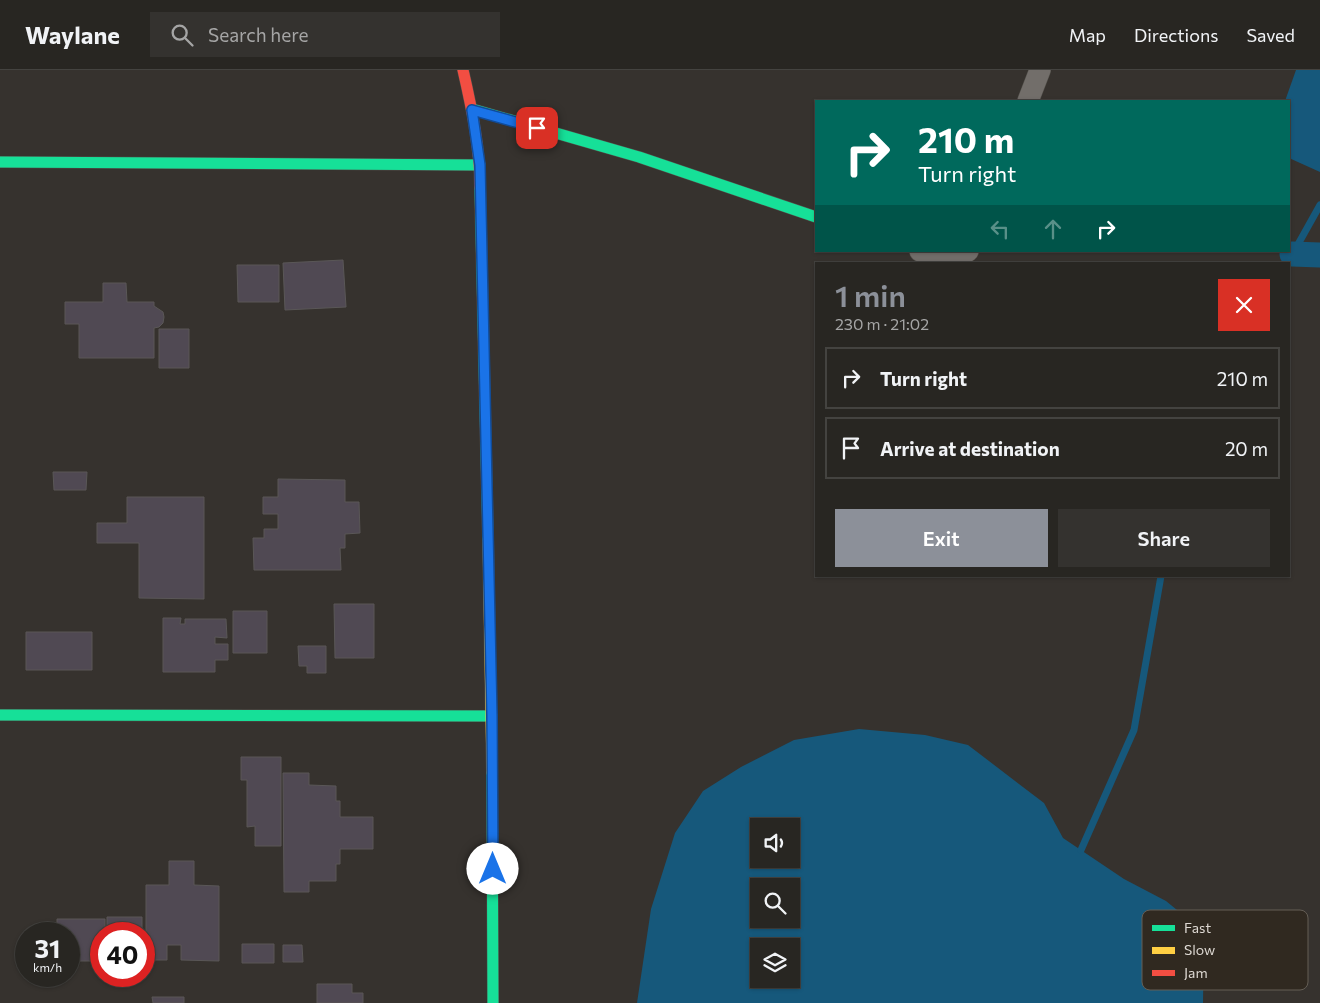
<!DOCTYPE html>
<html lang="en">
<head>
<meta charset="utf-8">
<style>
  :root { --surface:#282622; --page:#34322f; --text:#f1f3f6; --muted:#a5a5a5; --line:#444340; --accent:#8c9099 }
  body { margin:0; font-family:Commissioner,sans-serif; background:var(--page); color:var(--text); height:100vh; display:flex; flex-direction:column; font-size:19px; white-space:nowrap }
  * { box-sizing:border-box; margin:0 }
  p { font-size:16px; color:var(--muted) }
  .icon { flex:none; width:28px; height:28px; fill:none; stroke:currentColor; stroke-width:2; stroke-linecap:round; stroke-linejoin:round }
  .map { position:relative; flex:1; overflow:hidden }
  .panel { position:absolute; left:815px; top:192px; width:475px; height:315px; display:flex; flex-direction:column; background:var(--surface); border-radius:0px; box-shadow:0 1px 4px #0004,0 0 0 1px var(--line) }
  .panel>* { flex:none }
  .top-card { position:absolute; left:815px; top:30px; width:475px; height:152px; border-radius:0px; box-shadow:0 1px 4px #0004,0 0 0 1px var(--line); background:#00695c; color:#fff; overflow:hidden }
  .controls { position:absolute; left:750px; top:748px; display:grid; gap:10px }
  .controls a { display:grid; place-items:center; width:50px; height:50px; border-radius:0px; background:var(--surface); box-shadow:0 1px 4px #0004,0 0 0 1px var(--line); font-size:25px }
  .speed { position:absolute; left:15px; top:852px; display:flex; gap:10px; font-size:25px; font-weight:700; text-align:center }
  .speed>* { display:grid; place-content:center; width:65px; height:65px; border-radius:50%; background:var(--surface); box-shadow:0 1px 4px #0004,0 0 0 1px var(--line); line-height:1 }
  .speed small { font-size:12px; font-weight:400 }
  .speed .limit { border:8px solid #d22; background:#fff; color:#111 }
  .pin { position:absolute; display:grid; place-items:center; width:42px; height:42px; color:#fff; margin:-21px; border-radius:10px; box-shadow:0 2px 8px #0006 }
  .me { position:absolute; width:55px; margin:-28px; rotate:0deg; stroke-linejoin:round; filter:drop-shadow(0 0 4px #0008) }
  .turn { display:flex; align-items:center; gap:18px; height:105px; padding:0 20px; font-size:22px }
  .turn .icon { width:65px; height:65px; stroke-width:2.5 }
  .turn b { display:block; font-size:35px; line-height:42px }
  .lanes { display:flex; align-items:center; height:48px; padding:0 20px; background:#0003; justify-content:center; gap:25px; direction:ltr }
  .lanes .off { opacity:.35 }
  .round { display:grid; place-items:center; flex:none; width:52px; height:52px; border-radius:0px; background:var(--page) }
  .headline { display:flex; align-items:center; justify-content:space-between; height:85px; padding:0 20px }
  h1 { font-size:30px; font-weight:600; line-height:38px; color:var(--accent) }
  .cta { display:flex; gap:10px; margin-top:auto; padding:10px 20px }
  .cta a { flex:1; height:58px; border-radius:0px; background:var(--accent); color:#fff; font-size:20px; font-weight:600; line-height:58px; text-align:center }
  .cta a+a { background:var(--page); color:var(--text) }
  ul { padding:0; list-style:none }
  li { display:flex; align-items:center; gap:15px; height:62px; margin:0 10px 8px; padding:0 10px; border:2px solid var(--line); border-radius:0px }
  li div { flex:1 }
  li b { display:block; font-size:19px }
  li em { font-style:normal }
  header { display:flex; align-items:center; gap:30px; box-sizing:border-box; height:70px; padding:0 25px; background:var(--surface); border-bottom:1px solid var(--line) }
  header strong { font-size:24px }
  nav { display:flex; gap:28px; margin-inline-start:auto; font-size:18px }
  .search { width:350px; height:45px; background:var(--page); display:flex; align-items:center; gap:12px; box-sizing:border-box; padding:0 18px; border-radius:0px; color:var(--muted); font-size:19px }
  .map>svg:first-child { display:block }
  .water { fill:#16587b; fill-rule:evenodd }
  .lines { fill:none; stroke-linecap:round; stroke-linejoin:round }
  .stream { stroke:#16587b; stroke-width:7 }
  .canal { stroke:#16587b; stroke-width:25 }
  .building { fill:#504953; stroke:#5a5757 }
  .street-casing { stroke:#53504b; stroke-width:22 }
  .fast-casing { stroke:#53504b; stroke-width:12 }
  .slow-casing { stroke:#53504b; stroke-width:12 }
  .jam-casing { stroke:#53504b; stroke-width:12 }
  .street { stroke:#726e6a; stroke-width:21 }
  .fast { stroke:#16e098; stroke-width:11 }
  .slow { stroke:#ffcf43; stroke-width:11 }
  .jam { stroke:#f24e42; stroke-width:11 }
  .route-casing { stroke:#114b97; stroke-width:12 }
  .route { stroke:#1a73e8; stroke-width:9 }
  .key { fill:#302920; stroke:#645e55; stroke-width:1 }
  .key-label { font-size:14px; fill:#ddd8d2 }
</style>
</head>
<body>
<header>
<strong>Waylane</strong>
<div class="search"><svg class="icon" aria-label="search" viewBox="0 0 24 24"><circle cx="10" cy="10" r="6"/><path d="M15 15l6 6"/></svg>Search here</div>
<nav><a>Map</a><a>Directions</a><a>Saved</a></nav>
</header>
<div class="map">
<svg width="1320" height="933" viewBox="0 0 1320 933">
  <rect width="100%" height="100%" fill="#36322e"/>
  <path class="water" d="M1296,0H1320V102L1289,88V31H1285Z
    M859,659L925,665L968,675L1044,733L1063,768L1124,809L1166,831L1204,862L1203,933H637L651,839L675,763L703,721L741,697L794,670ZM759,756H791V789H759ZM759,816H791V849H759ZM759,876H791V909H759Z"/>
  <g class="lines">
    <path class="stream" d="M1287,194L1320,135
      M1081,780L1134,660L1161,506"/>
    <path class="canal" d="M1292,184L1320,185"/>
  </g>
  <path class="building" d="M343,190L346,237L285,240L283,193Z
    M237,195H279V232H238Z
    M103,213H126L127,232H154V236L163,242L164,247L163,253L159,257L154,258V288H79V254H65V232H103Z
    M159,259H189V298H159Z
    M53,402H87L86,420H54Z
    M278,409L345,410V432H359L360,463L345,464V478H340L341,500H254L253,468H264V459H278V444H263V427H278Z
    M127,427H204V529L139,528V473H97V453H127Z
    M334,534H374V588H335Z
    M233,541H267V583H233Z
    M163,548H181L180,554H185V549H226L227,568L215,567V574H228V590H215V602H163Z
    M26,562H92V600H26Z
    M298,576H326V603H307V596H299Z
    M241,687H281V776H255V756L247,757V710H241Z
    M283,703H309V715L336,716V731H340V747H373V779H340V794H336V811H309V822H284Z
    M169,791H194V815L219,816V891L181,890V875H167V890H146V815H169Z
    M107,847H142V864H107Z
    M57,849H105V864H101V891H69V864H57Z
    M242,874H274V893H242Z
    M283,875H302L303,892H283Z
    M317,914H352V923H363V933H317Z
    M152,927H184V933H153Z"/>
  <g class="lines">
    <defs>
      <path id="street" d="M1028,31L1040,0
        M920,181C940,188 949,195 968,181"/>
      <path id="fast" d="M472,39L639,87L816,147
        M0,92L480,95
        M480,118L488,469
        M0,645L492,646
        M492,703L493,933"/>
      <path id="slow" d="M488,469L492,703"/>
      <path id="jam" d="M463,0C472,39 480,78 480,118"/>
    </defs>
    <use href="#street" class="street-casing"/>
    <use href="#fast" class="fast-casing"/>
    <use href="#slow" class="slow-casing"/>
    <use href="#jam" class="jam-casing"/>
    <use href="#street" class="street"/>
    <use href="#fast" class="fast"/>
    <use href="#slow" class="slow"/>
    <use href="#jam" class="jam"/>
  </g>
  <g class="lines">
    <defs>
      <path id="route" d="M493,799L492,646L480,95L472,40L537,58"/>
    </defs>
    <use href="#route" class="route-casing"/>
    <use href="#route" class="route"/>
  </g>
  <rect x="1142" y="840" width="166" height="80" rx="8" class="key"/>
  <rect x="1152" y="855" width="23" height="6" fill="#16e098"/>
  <rect x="1152" y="877" width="23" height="7" fill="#ffcf43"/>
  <rect x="1152" y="900" width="23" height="6" fill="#f24e42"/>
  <g class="key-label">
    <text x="1184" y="863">Fast</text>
    <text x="1184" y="885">Slow</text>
    <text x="1184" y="908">Jam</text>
  </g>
</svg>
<div class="controls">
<a><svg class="icon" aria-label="sound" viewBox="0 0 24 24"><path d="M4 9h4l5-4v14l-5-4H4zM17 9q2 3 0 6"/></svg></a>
<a><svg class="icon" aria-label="search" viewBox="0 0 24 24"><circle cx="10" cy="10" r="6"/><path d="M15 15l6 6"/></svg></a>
<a><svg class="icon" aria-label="layers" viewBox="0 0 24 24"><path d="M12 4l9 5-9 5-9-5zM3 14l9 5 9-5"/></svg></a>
</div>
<div class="speed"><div>31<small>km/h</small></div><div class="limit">40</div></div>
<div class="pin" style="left:537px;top:58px;background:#d93025"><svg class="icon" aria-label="arrive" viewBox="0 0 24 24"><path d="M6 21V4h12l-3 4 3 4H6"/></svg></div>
<svg class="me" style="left:493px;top:799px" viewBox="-20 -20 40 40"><circle r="19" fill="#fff"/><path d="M0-13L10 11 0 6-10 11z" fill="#1a73e8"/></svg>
<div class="top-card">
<div class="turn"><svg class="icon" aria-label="right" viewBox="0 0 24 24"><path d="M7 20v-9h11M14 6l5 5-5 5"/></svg><div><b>210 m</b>Turn right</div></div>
<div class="lanes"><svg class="icon off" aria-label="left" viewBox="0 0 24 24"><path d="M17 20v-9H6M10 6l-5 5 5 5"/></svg><svg class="icon off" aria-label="ahead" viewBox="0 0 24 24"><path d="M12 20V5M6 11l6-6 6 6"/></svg><svg class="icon" aria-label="right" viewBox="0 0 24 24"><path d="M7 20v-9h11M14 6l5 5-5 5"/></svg></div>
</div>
<section class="panel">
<div class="headline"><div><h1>1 min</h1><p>230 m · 21:02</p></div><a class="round" style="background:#d93025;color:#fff"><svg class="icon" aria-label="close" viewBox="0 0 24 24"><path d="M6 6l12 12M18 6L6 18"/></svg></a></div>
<ul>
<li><svg class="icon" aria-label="right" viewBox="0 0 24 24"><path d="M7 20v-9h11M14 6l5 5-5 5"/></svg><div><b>Turn right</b></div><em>210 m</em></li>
<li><svg class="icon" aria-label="arrive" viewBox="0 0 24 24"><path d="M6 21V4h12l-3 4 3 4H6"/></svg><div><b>Arrive at destination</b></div><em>20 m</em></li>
</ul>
<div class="cta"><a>Exit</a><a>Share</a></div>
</section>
</div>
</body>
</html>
